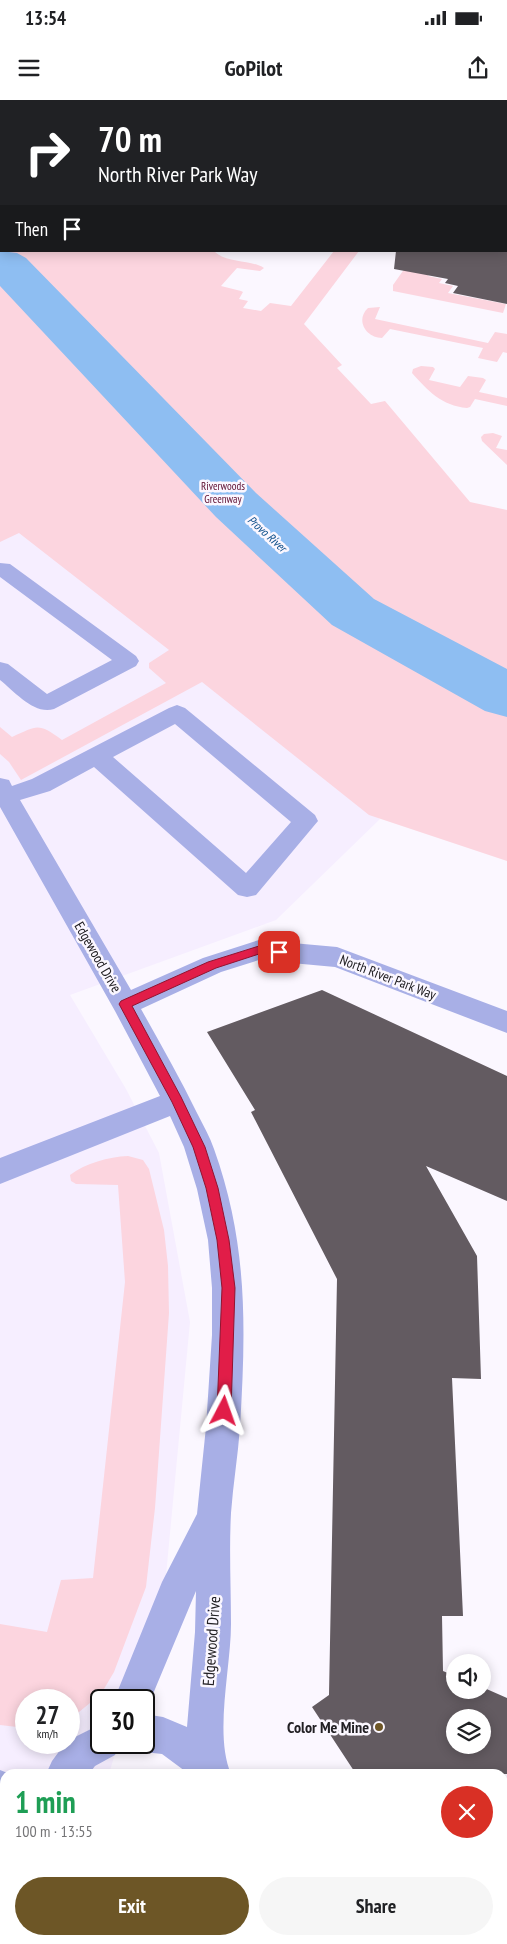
<!DOCTYPE html>
<html lang="en">
<head>
<meta charset="utf-8">
<style>
  :root { --surface:#fff; --page:#f6f6f6; --text:#202124; --muted:#757577; --accent:#6d5626 }
  body { margin:0; font-family:"PT Sans Narrow",sans-serif; background:var(--page); color:var(--text); height:100vh; display:flex; flex-direction:column; font-size:19px; white-space:nowrap }
  * { box-sizing:border-box; margin:0 }
  p { font-size:16px; color:var(--muted) }
  .icon { flex:none; width:28px; height:28px; fill:none; stroke:currentColor; stroke-width:2; stroke-linecap:round; stroke-linejoin:round }
  .map { position:relative; flex:1; overflow:hidden }
  .panel { position:absolute; left:0px; top:1669px; width:508px; height:176px; display:flex; flex-direction:column; background:var(--surface); border-radius:15px 15px 0 0; box-shadow:0 2px 12px #0003 }
  .panel>* { flex:none }
  .banner { position:absolute; left:0px; top:0px; width:508px; height:152px; box-shadow:0 2px 12px #0003; background:#202124; color:#fff; overflow:hidden }
  .buttons { position:absolute; left:446px; top:1554px; display:grid; gap:10px }
  .buttons a { display:grid; place-items:center; width:45px; height:45px; border-radius:50%; background:var(--surface); box-shadow:0 2px 12px #0003; font-size:25px }
  .speed { position:absolute; left:15px; top:1589px; display:flex; gap:10px; font-size:25px; font-weight:700; text-align:center }
  .speed>* { display:grid; place-content:center; width:65px; height:65px; border-radius:50%; background:var(--surface); box-shadow:0 2px 12px #0003; line-height:1 }
  .speed small { font-size:12px; font-weight:400 }
  .speed .limit { border:2px solid #111; border-radius:8px; background:#fff; color:#111 }
  .pin { position:absolute; display:grid; place-items:center; width:42px; height:42px; color:#fff; margin:-21px; border-radius:10px; box-shadow:0 2px 8px #0006 }
  .me { position:absolute; width:55px; margin:-28px; rotate:4deg; stroke-linejoin:round; filter:drop-shadow(0 0 4px #0008) }
  .turn { display:flex; align-items:center; gap:18px; height:105px; padding:0 15px; font-size:22px }
  .turn .icon { width:65px; height:65px; stroke-width:2.5 }
  .turn b { display:block; font-size:35px; line-height:42px }
  .then { display:flex; align-items:center; height:48px; padding:0 15px; background:#0003; gap:10px; font-size:19px }
  .round { display:grid; place-items:center; flex:none; width:52px; height:52px; border-radius:26px; background:var(--page) }
  .summary { display:flex; align-items:center; justify-content:space-between; height:85px; padding:0 15px }
  h1 { font-size:30px; font-weight:700; line-height:38px; color:#1e9e55 }
  .action { display:flex; gap:10px; margin-top:auto; padding:10px 15px }
  .action a { flex:1; height:58px; border-radius:30px; background:var(--accent); color:#fff; font-size:20px; font-weight:700; line-height:58px; text-align:center }
  .action a+a { background:var(--page); color:var(--text) }
  .status { display:flex; justify-content:space-between; align-items:center; height:35px; padding:0 25px; background:var(--surface); direction:ltr }
  .status svg { height:14px; fill:currentColor }
  header { display:flex; justify-content:space-between; align-items:center; height:65px; padding:0 15px; background:var(--surface); font-size:22px; font-weight:700 }
  .map>svg:first-child { display:block }
  .built { fill:#f6eeff; fill-rule:evenodd }
  .green { fill:#fcd5df }
  .lines { fill:none; stroke-linecap:round; stroke-linejoin:round }
  .river { fill:#8ebef2; fill-rule:evenodd }
  .building { fill:#635b61; fill-rule:evenodd }
  .minor { fill:#a8afe6; fill-rule:evenodd }
  .route { fill:#e11d48; stroke:#92132f }
  .poi-dot { fill:#6d5626; stroke:#fbf7ff; stroke-width:2 }
  .labels { text-anchor:middle; stroke-width:5; stroke-linejoin:round; paint-order:stroke }
  .far-park-label { font-size:11px; fill:#5c0c2f; stroke:#fbf7ff }
  .far-water-label { font-size:12px; font-style:italic; fill:#0f508b; stroke:#fbf7ff }
  .street-label { font-size:14px; fill:#222024; stroke:#fbf7ff }
  .near-street-label { font-size:16px; fill:#222024; stroke:#fbf7ff }
  .near-poi-label { font-size:16px; font-weight:bold; fill:#222024; stroke:#fbf7ff; text-anchor:end }
</style>
</head>
<body>
<div class="status"><b>13:54</b><svg viewBox="0 0 49 12"><path d="M0 12V9h3v3zM5 12V6h3v6zM10 12V3h3v9zM15 12V0h3v12zM26 1h20v11H26zM47 4h2v5h-2z"/></svg></div>
<header><svg class="icon" aria-label="menu" viewBox="0 0 24 24"><path d="M4 6h16M4 12h16M4 18h16"/></svg>GoPilot<svg class="icon" aria-label="share" viewBox="0 0 24 24"><path d="M12 15V3M7 8l5-5 5 5M5 13v7h14v-7"/></svg></header>
<div class="map">
<svg width="507" height="1844" viewBox="0 0 507 1844">
  <rect width="100%" height="100%" fill="#fbf7ff"/>
  <path class="built" d="M0,410L3,417L380,719L276,820L70,895L126,989L159,1053L190,1222L165,1486L131,1600H101V1642L118,1643L109,1674H5V1840H58L57,1844H0ZM26,1600H69V1642H26Z"/>
  <path class="green" d="M0,62L1,151H214C227,164 250,159 264,168L260,171L237,168L221,186L241,191L243,192L239,199L248,201L243,208L261,211L270,203L291,206L334,151H359L304,224L342,265L337,268L371,304L385,301L470,402L507,410V761L369,715L202,582L21,680L9,662L0,654V627L12,637C38,626 37,622 62,640L166,583L149,568V563L169,550L19,433L0,442Z
    M417,151H444L428,176L442,179L439,183L453,186L448,193L506,204L503,213L393,191V185Z
    M380,207L375,219L488,243L495,232L507,234V253L503,252L497,262L478,258L483,248L390,229L382,238C366,238 355,220 368,208Z
    M421,266L433,267L435,269L429,280L460,287L468,276L483,278L486,280L479,292L507,298V306L475,299L470,307L467,308C442,306 427,290 412,273L413,269Z
    M493,333L502,336L496,348L507,350V365L482,341L481,337L484,334Z
    M128,1056L143,1060L149,1069L164,1130L168,1166L169,1213L155,1408L146,1487L114,1572L101,1594L79,1612L69,1616V1600H26V1628L0,1625V1524L47,1532L61,1480L93,1478L125,1182L118,1085L76,1084L71,1081L70,1075C86,1063 108,1057 128,1056Z"/>
  <g class="lines">
    <path class="river" d="M0,149L1,151L17,153L26,158L256,393L374,499L507,569V617L485,611L332,525L216,417L0,186Z"/>
  </g>
  <path class="building" d="M396,151H507V204L453,193L458,186L445,183L448,179L394,169Z
    M322,890L507,976V1101L426,1066L477,1156L481,1279L452,1278L463,1516H442L443,1571L455,1576V1590H482V1587L507,1598V1674H356L312,1607L329,1595L337,1179L251,1012L255,1010L207,932ZM455,1618H482V1645H455Z"/>
  <g class="lines">
    <path class="minor" d="M74,0H97V1H75Z
      M506,20H507V41L506,40Z
      M506,60L507,61V71L506,70Z
      M0,463L10,464L136,556L139,561L136,566L54,609C34,615 15,592 0,580V562L8,564L47,594L112,560L0,477Z
      M177,605L185,608L315,715L318,721L256,795L247,797L238,795L94,667L50,691L20,700L131,890L203,858L259,840L337,847L507,911V933L335,867L259,860L221,872L141,909C160,943 180,978 197,1013C203,1025 210,1037 214,1049C248,1144 246,1228 240,1327C238,1356 233,1384 231,1413C229,1450 231,1488 231,1524C231,1568 214,1634 231,1674H189L162,1654L144,1652L131,1646L129,1642H144V1614L163,1617L187,1627L195,1532L196,1491L145,1613L144,1600H114L162,1482L197,1414L206,1327L212,1235V1188L208,1140L197,1089L184,1047L170,1016L0,1084V1058L160,996L115,911L0,707V678L9,680L12,686L32,679L169,608ZM175,624L291,722L246,773L113,657Z
      M101,1624V1642H121L115,1655L95,1666L89,1674H46L52,1661L66,1642H69V1640Z
      M0,1670L10,1674H5V1710L0,1708Z
      M23,1840H63L62,1844H22Z
      M131,1840H174L173,1844H130Z
      M277,1840H335L336,1844H278Z
      M394,1840H439L440,1844H395Z"/>
  </g>
  <path class="route" d="M259,846L279,847L284,852L279,856L259,854L216,868L132,906L181,997L205,1047L218,1088L229,1140L235,1188L231,1311L229,1315L224,1317L219,1315L217,1311L222,1188L217,1140L206,1088L193,1047L172,1002L119,904L121,901L208,862Z"/>
  <circle class="poi-dot" cx="379" cy="1627" r="5"/>
  <g class="labels">
    <g class="far-park-label">
      <text x="223" y="390">Riverwoods<tspan x="223" dy="13">Greenway</tspan></text>
    </g>
    <g class="far-water-label">
      <text transform="translate(267 434) rotate(42)" y="4">Provo River</text>
    </g>
    <g class="street-label">
      <text transform="translate(98 857) rotate(60)" y="5">Edgewood Drive</text>
      <text transform="translate(388 877) rotate(21)" y="5">North River Park Way</text>
    </g>
    <g class="near-street-label">
      <text transform="translate(211 1541) rotate(-86)" y="6">Edgewood Drive</text>
    </g>
    <g class="near-poi-label">
      <text x="369" y="1633">Color Me Mine</text>
    </g>
  </g>
</svg>
<div class="buttons">
<a><svg class="icon" aria-label="sound" viewBox="0 0 24 24"><path d="M4 9h4l5-4v14l-5-4H4zM17 9q2 3 0 6"/></svg></a>
<a><svg class="icon" aria-label="layers" viewBox="0 0 24 24"><path d="M12 4l9 5-9 5-9-5zM3 14l9 5 9-5"/></svg></a>
</div>
<div class="speed"><div>27<small>km/h</small></div><div class="limit">30</div></div>
<div class="pin" style="left:279px;top:852px;background:#d93025"><svg class="icon" aria-label="arrive" viewBox="0 0 24 24"><path d="M6 21V4h12l-3 4 3 4H6"/></svg></div>
<svg class="me" style="left:224px;top:1311px" viewBox="-20 -20 40 40"><path d="M0-17L14 15 0 8-14 15z" fill="#e11d48" stroke="#fff" stroke-width="4"/></svg>
<div class="banner">
<div class="turn"><svg class="icon" aria-label="right" viewBox="0 0 24 24"><path d="M7 20v-9h11M14 6l5 5-5 5"/></svg><div><b>70 m</b>North River Park Way</div></div>
<div class="then">Then<svg class="icon" aria-label="arrive" viewBox="0 0 24 24"><path d="M6 21V4h12l-3 4 3 4H6"/></svg></div>
</div>
<section class="panel">
<div class="summary"><div><h1>1 min</h1><p>100 m · 13:55</p></div><a class="round" style="background:#d93025;color:#fff"><svg class="icon" aria-label="close" viewBox="0 0 24 24"><path d="M6 6l12 12M18 6L6 18"/></svg></a></div>
<div class="action"><a>Exit</a><a>Share</a></div>
</section>
</div>
</body>
</html>
